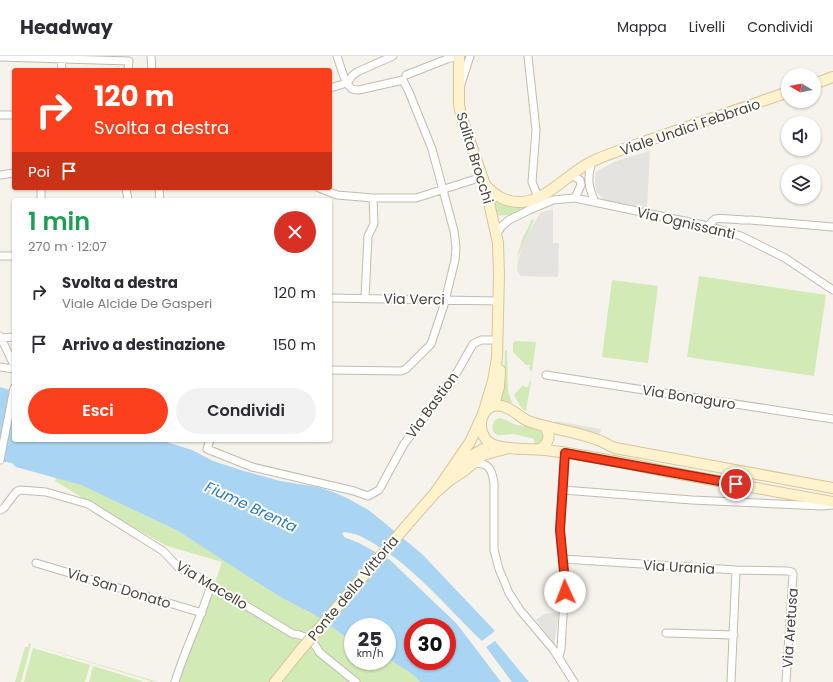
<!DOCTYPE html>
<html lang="it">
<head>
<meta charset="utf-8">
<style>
  :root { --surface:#fff; --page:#f2f2f3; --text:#2b2b33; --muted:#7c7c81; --line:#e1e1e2; --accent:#fc3f1d }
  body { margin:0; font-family:Poppins,sans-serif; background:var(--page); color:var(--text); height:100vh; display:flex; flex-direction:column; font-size:15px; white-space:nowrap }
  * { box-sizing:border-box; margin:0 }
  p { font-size:13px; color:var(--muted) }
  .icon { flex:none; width:22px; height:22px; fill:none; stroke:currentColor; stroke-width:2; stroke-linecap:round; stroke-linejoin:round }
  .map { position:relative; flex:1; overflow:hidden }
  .drawer { position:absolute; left:12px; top:142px; width:320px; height:244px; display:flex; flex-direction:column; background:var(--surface); border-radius:4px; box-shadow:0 1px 3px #0004 }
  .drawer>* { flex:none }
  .banner { position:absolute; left:12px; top:12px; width:320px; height:122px; border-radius:4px; box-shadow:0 1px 3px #0004; background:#fc3f1d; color:#fff; overflow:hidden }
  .needle { width:26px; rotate:279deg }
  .tools { position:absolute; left:781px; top:12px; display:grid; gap:8px }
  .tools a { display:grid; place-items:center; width:40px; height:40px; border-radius:50%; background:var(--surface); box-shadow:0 1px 3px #0004; font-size:20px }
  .speed { position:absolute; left:344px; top:562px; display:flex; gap:8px; font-size:20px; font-weight:700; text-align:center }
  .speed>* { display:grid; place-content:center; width:52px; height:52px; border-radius:50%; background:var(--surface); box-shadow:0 1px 3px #0004; line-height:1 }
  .speed small { font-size:10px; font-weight:400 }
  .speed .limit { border:6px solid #d22; background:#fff; color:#111 }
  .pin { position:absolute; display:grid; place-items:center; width:34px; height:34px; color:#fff; margin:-17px; border:2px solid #fff; border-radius:50%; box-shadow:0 1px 4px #0007 }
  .me { position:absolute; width:44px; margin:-22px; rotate:358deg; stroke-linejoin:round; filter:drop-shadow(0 0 3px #0008) }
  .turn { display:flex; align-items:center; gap:14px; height:84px; padding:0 16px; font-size:18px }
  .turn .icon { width:52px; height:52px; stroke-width:2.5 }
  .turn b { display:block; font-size:28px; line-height:34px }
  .then { display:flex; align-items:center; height:38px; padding:0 16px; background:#0003; gap:8px; font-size:15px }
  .round { display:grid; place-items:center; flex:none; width:42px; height:42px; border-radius:21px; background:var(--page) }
  .headline { display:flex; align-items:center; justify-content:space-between; height:68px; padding:0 16px }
  h1 { font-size:24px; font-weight:600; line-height:30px; color:#1e9e55 }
  .action { display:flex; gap:8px; margin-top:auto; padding:8px 16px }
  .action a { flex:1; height:46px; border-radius:24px; background:var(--accent); color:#fff; font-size:16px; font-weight:600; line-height:46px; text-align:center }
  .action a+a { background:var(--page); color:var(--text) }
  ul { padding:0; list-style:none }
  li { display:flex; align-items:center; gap:12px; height:52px; padding:0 16px }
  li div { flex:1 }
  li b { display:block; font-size:15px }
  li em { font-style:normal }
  header { display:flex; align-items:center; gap:24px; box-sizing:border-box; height:56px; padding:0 20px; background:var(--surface); border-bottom:1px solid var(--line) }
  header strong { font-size:19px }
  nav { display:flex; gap:22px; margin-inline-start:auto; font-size:14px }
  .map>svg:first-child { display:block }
  .green { fill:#d2eab5 }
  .parking { fill:#e5e3e0 }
  .water { fill:#a9d4f2; fill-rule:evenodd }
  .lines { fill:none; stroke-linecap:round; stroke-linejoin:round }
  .street-casing { stroke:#c2bbae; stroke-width:9 }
  .secondary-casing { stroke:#d6c79b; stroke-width:12 }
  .street { stroke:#fff; stroke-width:7 }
  .secondary { stroke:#fff3cd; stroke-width:10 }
  .secondary-bridge-casing { stroke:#d6c79b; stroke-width:12; stroke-linecap:butt }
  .secondary-bridge { stroke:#fff3cd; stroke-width:10 }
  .route-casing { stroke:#a42913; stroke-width:10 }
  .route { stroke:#fc3f1d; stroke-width:7 }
  .labels { text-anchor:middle; stroke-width:4; stroke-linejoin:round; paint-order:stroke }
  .street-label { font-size:14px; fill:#4b4439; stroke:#fff }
  .water-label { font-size:15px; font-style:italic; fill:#2e7ab2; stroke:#fff }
</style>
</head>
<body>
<header>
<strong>Headway</strong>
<nav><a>Mappa</a><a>Livelli</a><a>Condividi</a></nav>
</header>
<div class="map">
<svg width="833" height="626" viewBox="0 0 833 626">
  <rect width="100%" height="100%" fill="#f6f3ec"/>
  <path class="green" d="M492,144H498L535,147C524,153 509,162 497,159Z
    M532,163L534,164L516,204L522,184Z
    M699,220L826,239L814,320L687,301Z
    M612,224L658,230L648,307L602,301Z
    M515,285L536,286L532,316L529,312L530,309H526L513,296V287Z
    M505,294H507L508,335L512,347L500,344L504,330Z
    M530,324L531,325L526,355H525L520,350L514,339L523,329L525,331H528Z
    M499,362C506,363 510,367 517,369C524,371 532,370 539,373C551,377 543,387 534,390V383L514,378L502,379H498L494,377C491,371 493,364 499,362Z
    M56,422L81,429L178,475L258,527L282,542L315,559L347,582L353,584V605H387V601C397,610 413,616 420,626H178L199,573L222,506L167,490L101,453L55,425Z
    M29,587L31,588L21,626H15L25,591H28Z
    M33,592L90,609L85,626H24Z
    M43,592H44L158,626H154Z
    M93,610L145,626H89Z"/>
  <path class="parking" d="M650,95L647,152L606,145L600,140L596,134L595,123L596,116L599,114L616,105Z
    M553,153V187H559L558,221L520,220L519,217L517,215L518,204L525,182L541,156Z
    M555,365L601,373L600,378L554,370Z
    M559,556L554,589L536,564L544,558Z"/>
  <path class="water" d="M0,331L14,335V384H160L192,394L213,405L244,415L280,425L318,431L333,436L347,442L370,455L422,498L495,575L482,585C444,549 410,505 362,481C357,478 350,477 344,476L342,477L344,481L359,487L390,504L457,568L501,626H420C413,616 397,610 387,601V571H353V584L347,582L315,559L282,542L258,527L178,475L81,429L16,411L12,407L0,405ZM413,571H447V605H413Z
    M495,585L529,626H512L486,591Z"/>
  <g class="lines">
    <defs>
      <path id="street" d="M151,0L152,14
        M337,0C340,8 344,26 350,31C352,34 356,34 359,34L403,24
        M528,0L536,74L532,126L538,141
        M0,1L129,5L128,14
        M61,3L62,14
        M406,19L447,3L459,0
        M461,28L470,0
        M330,32L347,27L352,20L357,16L393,0
        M0,59H14
        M592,105C587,123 588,130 595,146
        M0,119L14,117
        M571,119L580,124L581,129L575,142
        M41,132V144
        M126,132L128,144
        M159,132L160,144
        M319,132L337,139L373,142H416L482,121
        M708,170C710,168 712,165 715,163C720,161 742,165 750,164L833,171
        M496,179L501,171L509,164L529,154L553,144L575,142L708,170L741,180L785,202L833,234
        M0,200H14
        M330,242L498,245
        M365,242L368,180L374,168L373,142
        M0,280L14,309
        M1,282L14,281
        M0,311L14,313
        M330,314L401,315L406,313L431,288L444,249L455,204L456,191L454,175L432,93L409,36L403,24
        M546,319L833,363
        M210,384L207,393L252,411L354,435L368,440L379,434L404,388L451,327L473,288L481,284H498
        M0,404L14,332
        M472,408C488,405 492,413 494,427V494L499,513L509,537L520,554L553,593L574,626
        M563,434L692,444L822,450L833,449
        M0,454L4,452L16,436L20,434L46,436L88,448L163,495L179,512L197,520L293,578C303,578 315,586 319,596L356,626
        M563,503L736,514L788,515L792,516L793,518L786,626
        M36,507L202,557
        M666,577L734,579
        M559,601L561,593L565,526L560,474L565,397
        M175,626C185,593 201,562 211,529
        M731,626L736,514"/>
      <path id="secondary" d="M814,28L833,21
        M485,129C496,140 506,147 522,146C548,144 570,115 593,105C615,95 639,88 661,80C704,65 746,51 788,36
        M494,349L499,331L500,314
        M540,393C549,387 551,380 545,371
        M457,414L468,402L483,393
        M833,432L615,392C608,389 602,385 595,383C574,375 550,373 528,365C519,361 512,352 502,350C480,346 474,376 490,387C502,395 537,392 553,395C592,400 630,408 669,416C723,426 778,436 833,446
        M435,437L470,386L483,358L493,325L497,302L499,219L498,187L485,129L461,59L459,49V0
        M407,469L435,437L450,424L464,415L483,399L505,393
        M275,626L299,596"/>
    </defs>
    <use href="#street" class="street-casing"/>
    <use href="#secondary" class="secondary-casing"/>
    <use href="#street" class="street"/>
    <use href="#secondary" class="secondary"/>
    <defs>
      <path id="secondary-bridge" d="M299,596L407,469"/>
    </defs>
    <use href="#secondary-bridge" class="secondary-bridge-casing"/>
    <use href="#secondary-bridge" class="secondary-bridge"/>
  </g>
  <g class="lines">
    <defs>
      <path id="route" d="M565,536V526L560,474L565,397L736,428"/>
    </defs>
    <use href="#route" class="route-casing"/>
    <use href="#route" class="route"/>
  </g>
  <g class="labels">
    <g class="street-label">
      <text transform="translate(690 71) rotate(-19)" y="5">Viale Undici Febbraio</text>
      <text transform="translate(475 102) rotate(73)" y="5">Salita Brocchi</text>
      <text transform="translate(686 167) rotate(13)" y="5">Via Ognissanti</text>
      <text transform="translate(414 243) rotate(1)" y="5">Via Verci</text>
      <text transform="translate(689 341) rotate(9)" y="5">Via Bonaguro</text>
      <text transform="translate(432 349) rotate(-54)" y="5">Via Bastion</text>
      <text transform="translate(679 511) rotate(3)" y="5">Via Urania</text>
      <text transform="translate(212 529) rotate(31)" y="5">Via Macello</text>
      <text transform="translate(119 532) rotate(17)" y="5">Via San Donato</text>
      <text transform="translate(353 532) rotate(-50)" y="5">Ponte della Vittoria</text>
      <text transform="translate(790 572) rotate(-86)" y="5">Via Aretusa</text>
    </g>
    <g class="water-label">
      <text transform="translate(251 451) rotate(25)" y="5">Fiume Brenta</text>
    </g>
  </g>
</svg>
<div class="tools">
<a><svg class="needle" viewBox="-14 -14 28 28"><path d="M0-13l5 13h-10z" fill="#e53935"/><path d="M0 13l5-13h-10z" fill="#7c7c81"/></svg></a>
<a><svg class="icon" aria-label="sound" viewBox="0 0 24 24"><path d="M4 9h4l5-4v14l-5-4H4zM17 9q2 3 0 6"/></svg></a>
<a><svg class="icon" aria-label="layers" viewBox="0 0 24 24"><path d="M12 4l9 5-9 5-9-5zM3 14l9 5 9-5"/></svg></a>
</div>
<div class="speed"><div>25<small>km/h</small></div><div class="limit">30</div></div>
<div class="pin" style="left:736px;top:428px;background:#d93025"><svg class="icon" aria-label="arrive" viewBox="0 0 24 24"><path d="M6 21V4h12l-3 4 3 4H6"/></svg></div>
<svg class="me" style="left:565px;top:536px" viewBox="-20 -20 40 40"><circle r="19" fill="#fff"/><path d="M0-13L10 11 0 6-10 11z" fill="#fc3f1d"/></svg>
<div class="banner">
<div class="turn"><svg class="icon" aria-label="right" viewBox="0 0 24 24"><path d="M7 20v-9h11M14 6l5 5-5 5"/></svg><div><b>120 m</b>Svolta a destra</div></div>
<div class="then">Poi<svg class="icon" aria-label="arrive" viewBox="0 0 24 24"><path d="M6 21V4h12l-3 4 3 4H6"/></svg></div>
</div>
<section class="drawer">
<div class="headline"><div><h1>1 min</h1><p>270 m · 12:07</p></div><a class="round" style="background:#d93025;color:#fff"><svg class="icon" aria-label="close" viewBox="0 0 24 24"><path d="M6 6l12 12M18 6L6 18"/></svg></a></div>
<ul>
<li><svg class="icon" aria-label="right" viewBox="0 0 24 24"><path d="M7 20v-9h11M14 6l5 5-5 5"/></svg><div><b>Svolta a destra</b><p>Viale Alcide De Gasperi</p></div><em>120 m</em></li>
<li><svg class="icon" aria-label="arrive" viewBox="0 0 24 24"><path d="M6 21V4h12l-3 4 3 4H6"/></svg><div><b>Arrivo a destinazione</b></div><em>150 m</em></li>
</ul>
<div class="action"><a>Esci</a><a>Condividi</a></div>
</section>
</div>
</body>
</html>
